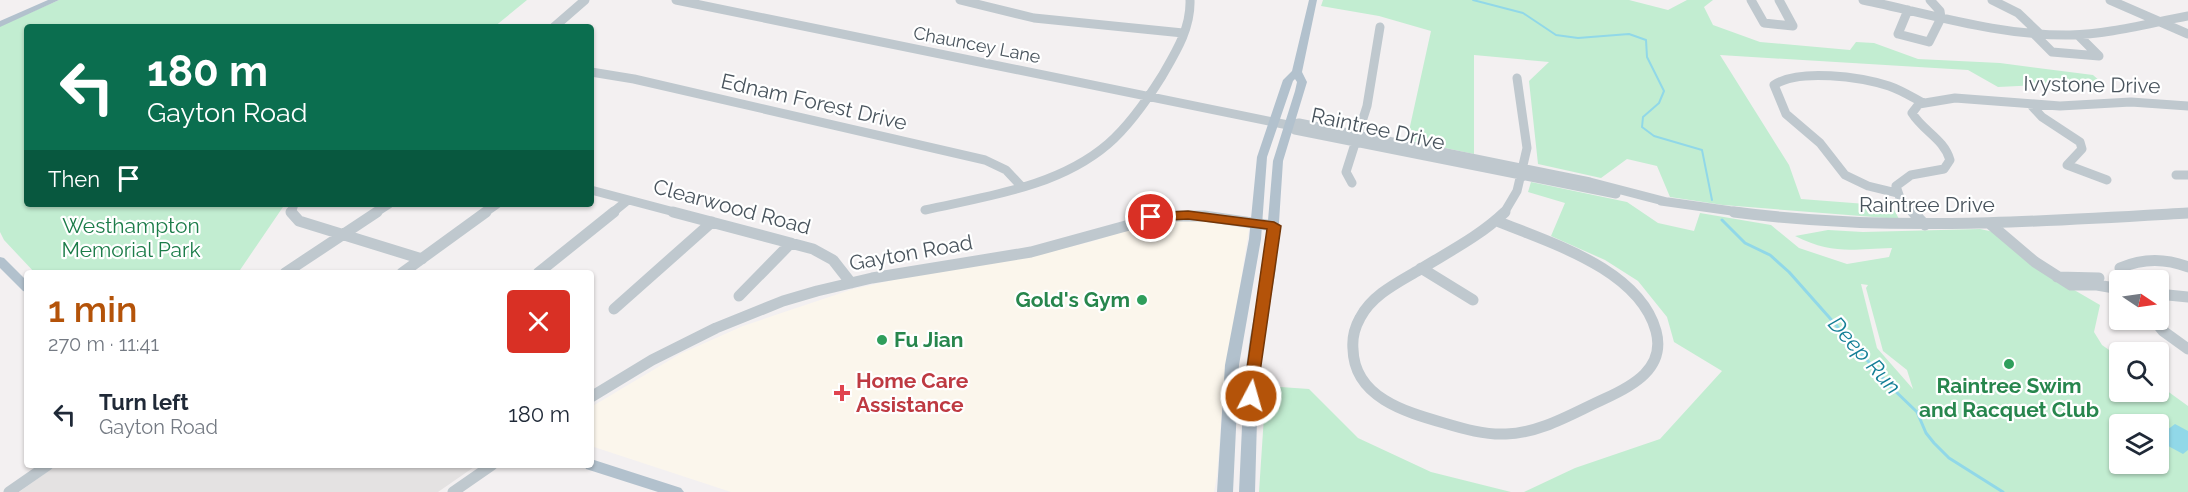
<!DOCTYPE html>
<html lang="en">
<head>
<meta charset="utf-8">
<style>
  :root { --surface:#fff; --page:#f6f6f7; --text:#1f2937; --muted:#747a83; --accent:#b45309 }
  body { margin:0; font-family:Raleway,sans-serif; background:var(--page); color:var(--text); height:100vh; display:flex; flex-direction:column; font-size:22px; white-space:nowrap }
  * { box-sizing:border-box; margin:0 }
  p { font-size:20px; color:var(--muted) }
  .icon { flex:none; width:33px; height:33px; fill:none; stroke:currentColor; stroke-width:2; stroke-linecap:round; stroke-linejoin:round }
  .map { position:relative; flex:1; overflow:hidden }
  .details { position:absolute; left:24px; top:270px; width:570px; height:198px; display:flex; flex-direction:column; background:var(--surface); border-radius:6px; box-shadow:0 2px 4px #0004 }
  .details>* { flex:none }
  .guide { position:absolute; left:24px; top:24px; width:570px; height:183px; border-radius:6px; box-shadow:0 2px 4px #0004; background:#0b6e4f; color:#fff; overflow:hidden }
  .needle { width:39px; rotate:103deg }
  .fabs { position:absolute; left:2109px; top:270px; display:grid; gap:12px }
  .fabs a { display:grid; place-items:center; width:60px; height:60px; border-radius:6px; background:var(--surface); box-shadow:0 2px 4px #0004; font-size:30px }
  .pin { position:absolute; display:grid; place-items:center; width:51px; height:51px; color:#fff; margin:-26px; border:3px solid #fff; border-radius:50%; box-shadow:0 2px 6px #0007 }
  .me { position:absolute; width:66px; margin:-33px; rotate:6deg; stroke-linejoin:round; filter:drop-shadow(0 0 4px #0008) }
  .turn { display:flex; align-items:center; gap:21px; height:126px; padding:0 24px; font-size:27px }
  .turn .icon { width:78px; height:78px; stroke-width:2.5 }
  .turn b { display:block; font-size:42px; line-height:51px }
  .then { display:flex; align-items:center; height:57px; padding:0 24px; background:#0003; gap:12px; font-size:22px }
  .round { display:grid; place-items:center; flex:none; width:63px; height:63px; border-radius:6px; background:var(--page) }
  .overview { display:flex; align-items:center; justify-content:space-between; height:102px; padding:0 24px }
  h1 { font-size:36px; font-weight:600; line-height:45px; color:var(--accent) }
  ul { padding:0; list-style:none }
  li { display:flex; align-items:center; gap:18px; height:84px; padding:0 24px }
  li div { flex:1 }
  li b { display:block; font-size:22px }
  li em { font-style:normal }
  .map>svg:first-child { display:block }
  .commercial { fill:#fbf6ec }
  .education { fill:#e4e2e2 }
  .green { fill:#c2edd1; fill-rule:evenodd }
  .water { fill:#91d8e8 }
  .lines { fill:none; stroke-linecap:round; stroke-linejoin:round }
  .stream-far1 { stroke:#91d8e8; stroke-width:2 }
  .stream { stroke:#91d8e8; stroke-width:3 }
  .minor-far1 { stroke:#bfc8ce; stroke-width:9 }
  .minor { stroke:#bfc8ce; stroke-width:11 }
  .major { fill:#b2c1cd; fill-rule:evenodd }
  .route { fill:#b45309; stroke:#753606; stroke-width:1.5 }
  .leisure-dot { fill:#2e9e5b; stroke:#fff; stroke-width:2 }
  .health-dot { fill:#e0444e; stroke:#fff; stroke-width:2 }
  .labels { text-anchor:middle; stroke-width:4.5; stroke-linejoin:round; paint-order:stroke }
  .far-street-label { font-size:18px; fill:#49545d; stroke:#fff }
  .street-label { font-size:21px; fill:#49545d; stroke:#fff }
  .park-label { font-size:21px; fill:#1c7c49; stroke:#fff }
  .leisure-label { font-size:21px; font-weight:bold; fill:#27864d; stroke:#fff; text-anchor:end }
  .health-label { font-size:21px; font-weight:bold; fill:#be3a42; stroke:#fff; text-anchor:start }
  .water-label { font-size:22px; font-style:italic; fill:#147f96; stroke:#fff }
</style>
</head>
<body>
<div class="map">
<svg width="2188" height="492" viewBox="0 0 2188 492">
  <rect width="100%" height="100%" fill="#f3f0f1"/>
  <path class="commercial" d="M1169,220L1201,221L1249,229L1223,393L1217,475L1214,492H731L591,446V407L680,354L743,326L853,289L920,274L1065,248L1094,241L1145,224Z"/>
  <path class="education" d="M57,465H477L438,492H19Z"/>
  <path class="green" d="M59,0H527L494,27H27V204H285L238,273H35L4,240L0,232V26Z
    M1323,0H1629L1668,10L1687,0H1713L1704,7L1713,25L1760,42L1850,50L1856,42L1874,43L1918,59L2000,63L2093,75L2101,82L1998,87L1968,70L1720,55L1789,165L1801,199L1892,206L1899,219L1723,205L1670,197L1657,166L1627,159L1601,178L1538,164L1529,81L1549,62L1474,55V154L1407,140L1431,31L1379,16L1321,6Z
    M1531,182L1627,202L1658,223L1694,231L1700,213L1771,225L1799,248L1847,264L1889,257L1892,248C1852,249 1833,255 1795,236L1828,230L1863,232L1980,229L1994,232L2045,273L2100,305L2094,332L2102,345L2119,357L2120,392H2158L2159,385L2188,406V492H1524L1575,468L1660,439L1722,371L1674,342L1667,317L1638,281L1605,260L1551,236L1565,203L1528,192ZM1861,284L1868,285L1866,288L1883,351L1907,370L1913,389L1877,348ZM2120,424H2158V464H2120Z
    M1266,386L1309,389L1358,438L1431,472L1511,492H1259Z"/>
  <path class="water" d="M2175,424L2188,431V450L2183,454L2159,441V430L2163,433Z"/>
  <g class="lines">
    <path class="stream-far1" d="M1473,0L1523,13L1556,35L1578,38L1629,34L1646,40L1647,57L1664,91L1659,103L1643,117L1642,127L1654,136L1702,150L1712,200"/>
    <path class="stream" d="M1722,220L1745,243L1770,255L1789,272L1891,387L1917,412L1926,433L1934,443L1949,458L2003,492"/>
    <path class="minor-far1" d="M676,0L1288,125L1299,123L1590,182L1667,202
      M960,0L1034,18L1183,33
      M1751,0L1764,23L1793,26L1779,0
      M1863,0C1931,14 2000,36 2070,35C2110,34 2149,23 2188,16
      M1930,0L1940,11L1941,18
      M1992,0L2018,13L2040,34
      M2110,0L2188,34
      M1908,10L1898,34L1929,42L1941,18
      M554,27L585,0
      M2034,34L2052,52L2099,56L2078,35
      M591,72L634,79L985,160L1006,170L1021,186
      M2030,104L2042,117L2080,142L2082,149L2067,165L2107,180
      M1288,125L1295,130L1616,194
      M2176,175H2188
      M1352,183L1346,172L1367,106L1380,27
      M591,190L678,213
      M1897,193L1868,186L1845,175L1820,143L1786,114L1774,85C1799,68 1861,77 1889,86C1901,90 1912,97 1923,103
      M1661,201L1746,213
      M925,210C987,196 1058,187 1108,144C1130,125 1147,100 1162,76C1176,52 1191,28 1190,0
      M291,213L294,204
      M375,213L389,204
      M484,213L497,204
      M612,213L628,200
      M1504,213L1517,191L1527,148L1517,78
      M1914,213L1900,198L1896,186L1911,175L1944,169L1950,160C1944,139 1923,131 1912,113L1919,104L1955,98L2060,106L2131,102L2188,106
      M2184,213H2188"/>
    <path class="minor" d="M291,212L299,221L422,259
      M673,212L813,249L833,260L851,283
      M1734,212C1888,232 2034,222 2188,213
      M1913,212L1925,225
      M1497,221C1550,243 1639,269 1656,331C1666,368 1633,386 1604,399C1573,413 1541,433 1506,434C1485,435 1464,429 1444,423C1405,412 1354,397 1353,349C1352,338 1355,327 1360,318C1372,295 1397,283 1419,270C1448,252 1480,236 1505,212
      M1989,223L2035,262L2071,285H2097L2120,289
      M1421,268L1473,300
      M2120,268C2143,258 2165,258 2188,267
      M285,273L377,212
      M402,273L486,212
      M538,273L614,212
      M2057,277L2099,278
      M2158,294L2188,297
      M739,296L791,243
      M614,309L712,222
      M2154,320L2163,331L2188,349
      M591,397L652,360L716,328L783,301L817,291L872,278L1031,252L1162,216H1204L1274,226
      M9,492L48,465
      M453,492L492,465"/>
    <path class="major" d="M48,0H59L0,27V21Z
      M1309,0H1317L1302,72L1307,82L1283,161L1276,268L1264,337L1258,383L1255,492H1239L1244,383L1250,337L1264,268L1273,161L1295,91L1297,82L1295,79L1293,81L1267,157L1261,239L1239,365L1233,492H1217L1225,365L1249,239L1257,157L1283,80L1292,71Z
      M0,257L4,258L27,281V292L23,291L0,268Z
      M591,459L681,488L684,492H658L586,469L584,465H591Z"/>
  </g>
  <path class="route" d="M1188,211L1274,222L1281,226L1256,400H1245L1243,396L1267,229L1188,219L1151,221L1144,217L1151,213Z"/>
  <g class="leisure-dot">
    <circle cx="1142" cy="300" r="6"/>
    <circle cx="882" cy="340" r="6"/>
    <circle cx="2009" cy="364" r="6"/>
  </g>
  <path class="health-dot" d="M839 384h6v6h6v6h-6v6h-6v-6h-6v-6h6z"/>
  <g class="labels">
    <g class="far-street-label">
      <text transform="translate(977 45) rotate(11)" y="6">Chauncey Lane</text>
    </g>
    <g class="street-label">
      <text transform="translate(2092 85) rotate(1)" y="7">Ivystone Drive</text>
      <text transform="translate(814 102) rotate(13)" y="7">Ednam Forest Drive</text>
      <text transform="translate(1378 129) rotate(12)" y="7">Raintree Drive</text>
      <text x="1927" y="212">Raintree Drive</text>
      <text transform="translate(732 207) rotate(15)" y="7">Clearwood Road</text>
      <text transform="translate(911 253) rotate(-10)" y="7">Gayton Road</text>
    </g>
    <g class="park-label">
      <text x="131" y="233">Westhampton<tspan x="131" dy="24">Memorial Park</tspan></text>
    </g>
    <g class="leisure-label">
      <text x="1130" y="307">Gold's Gym</text>
      <text x="894" y="347" text-anchor="start">Fu Jian</text>
      <text x="2009" y="393" text-anchor="middle">Raintree Swim<tspan x="2009" dy="24">and Racquet Club</tspan></text>
    </g>
    <g class="health-label">
      <text x="856" y="388">Home Care<tspan x="856" dy="24">Assistance</tspan></text>
    </g>
    <g class="water-label">
      <text transform="translate(1865 355) rotate(48)" y="8">Deep Run</text>
    </g>
  </g>
</svg>
<div class="fabs">
<a><svg class="needle" viewBox="-14 -14 28 28"><path d="M0-13l5 13h-10z" fill="#e53935"/><path d="M0 13l5-13h-10z" fill="#747a83"/></svg></a>
<a><svg class="icon" aria-label="search" viewBox="0 0 24 24"><circle cx="10" cy="10" r="6"/><path d="M15 15l6 6"/></svg></a>
<a><svg class="icon" aria-label="layers" viewBox="0 0 24 24"><path d="M12 4l9 5-9 5-9-5zM3 14l9 5 9-5"/></svg></a>
</div>
<div class="pin" style="left:1151px;top:217px;background:#d93025"><svg class="icon" aria-label="arrive" viewBox="0 0 24 24"><path d="M6 21V4h12l-3 4 3 4H6"/></svg></div>
<svg class="me" style="left:1251px;top:396px" viewBox="-20 -20 40 40"><circle r="17" fill="#b45309" stroke="#fff" stroke-width="3"/><path d="M0-11L8 9 0 5-8 9z" fill="#fff"/></svg>
<div class="guide">
<div class="turn"><svg class="icon" aria-label="left" viewBox="0 0 24 24"><path d="M17 20v-9H6M10 6l-5 5 5 5"/></svg><div><b>180 m</b>Gayton Road</div></div>
<div class="then">Then<svg class="icon" aria-label="arrive" viewBox="0 0 24 24"><path d="M6 21V4h12l-3 4 3 4H6"/></svg></div>
</div>
<section class="details">
<div class="overview"><div><h1>1 min</h1><p>270 m · 11:41</p></div><a class="round" style="background:#d93025;color:#fff"><svg class="icon" aria-label="close" viewBox="0 0 24 24"><path d="M6 6l12 12M18 6L6 18"/></svg></a></div>
<ul>
<li><svg class="icon" aria-label="left" viewBox="0 0 24 24"><path d="M17 20v-9H6M10 6l-5 5 5 5"/></svg><div><b>Turn left</b><p>Gayton Road</p></div><em>180 m</em></li>
</ul>
</section>
</div>
</body>
</html>
